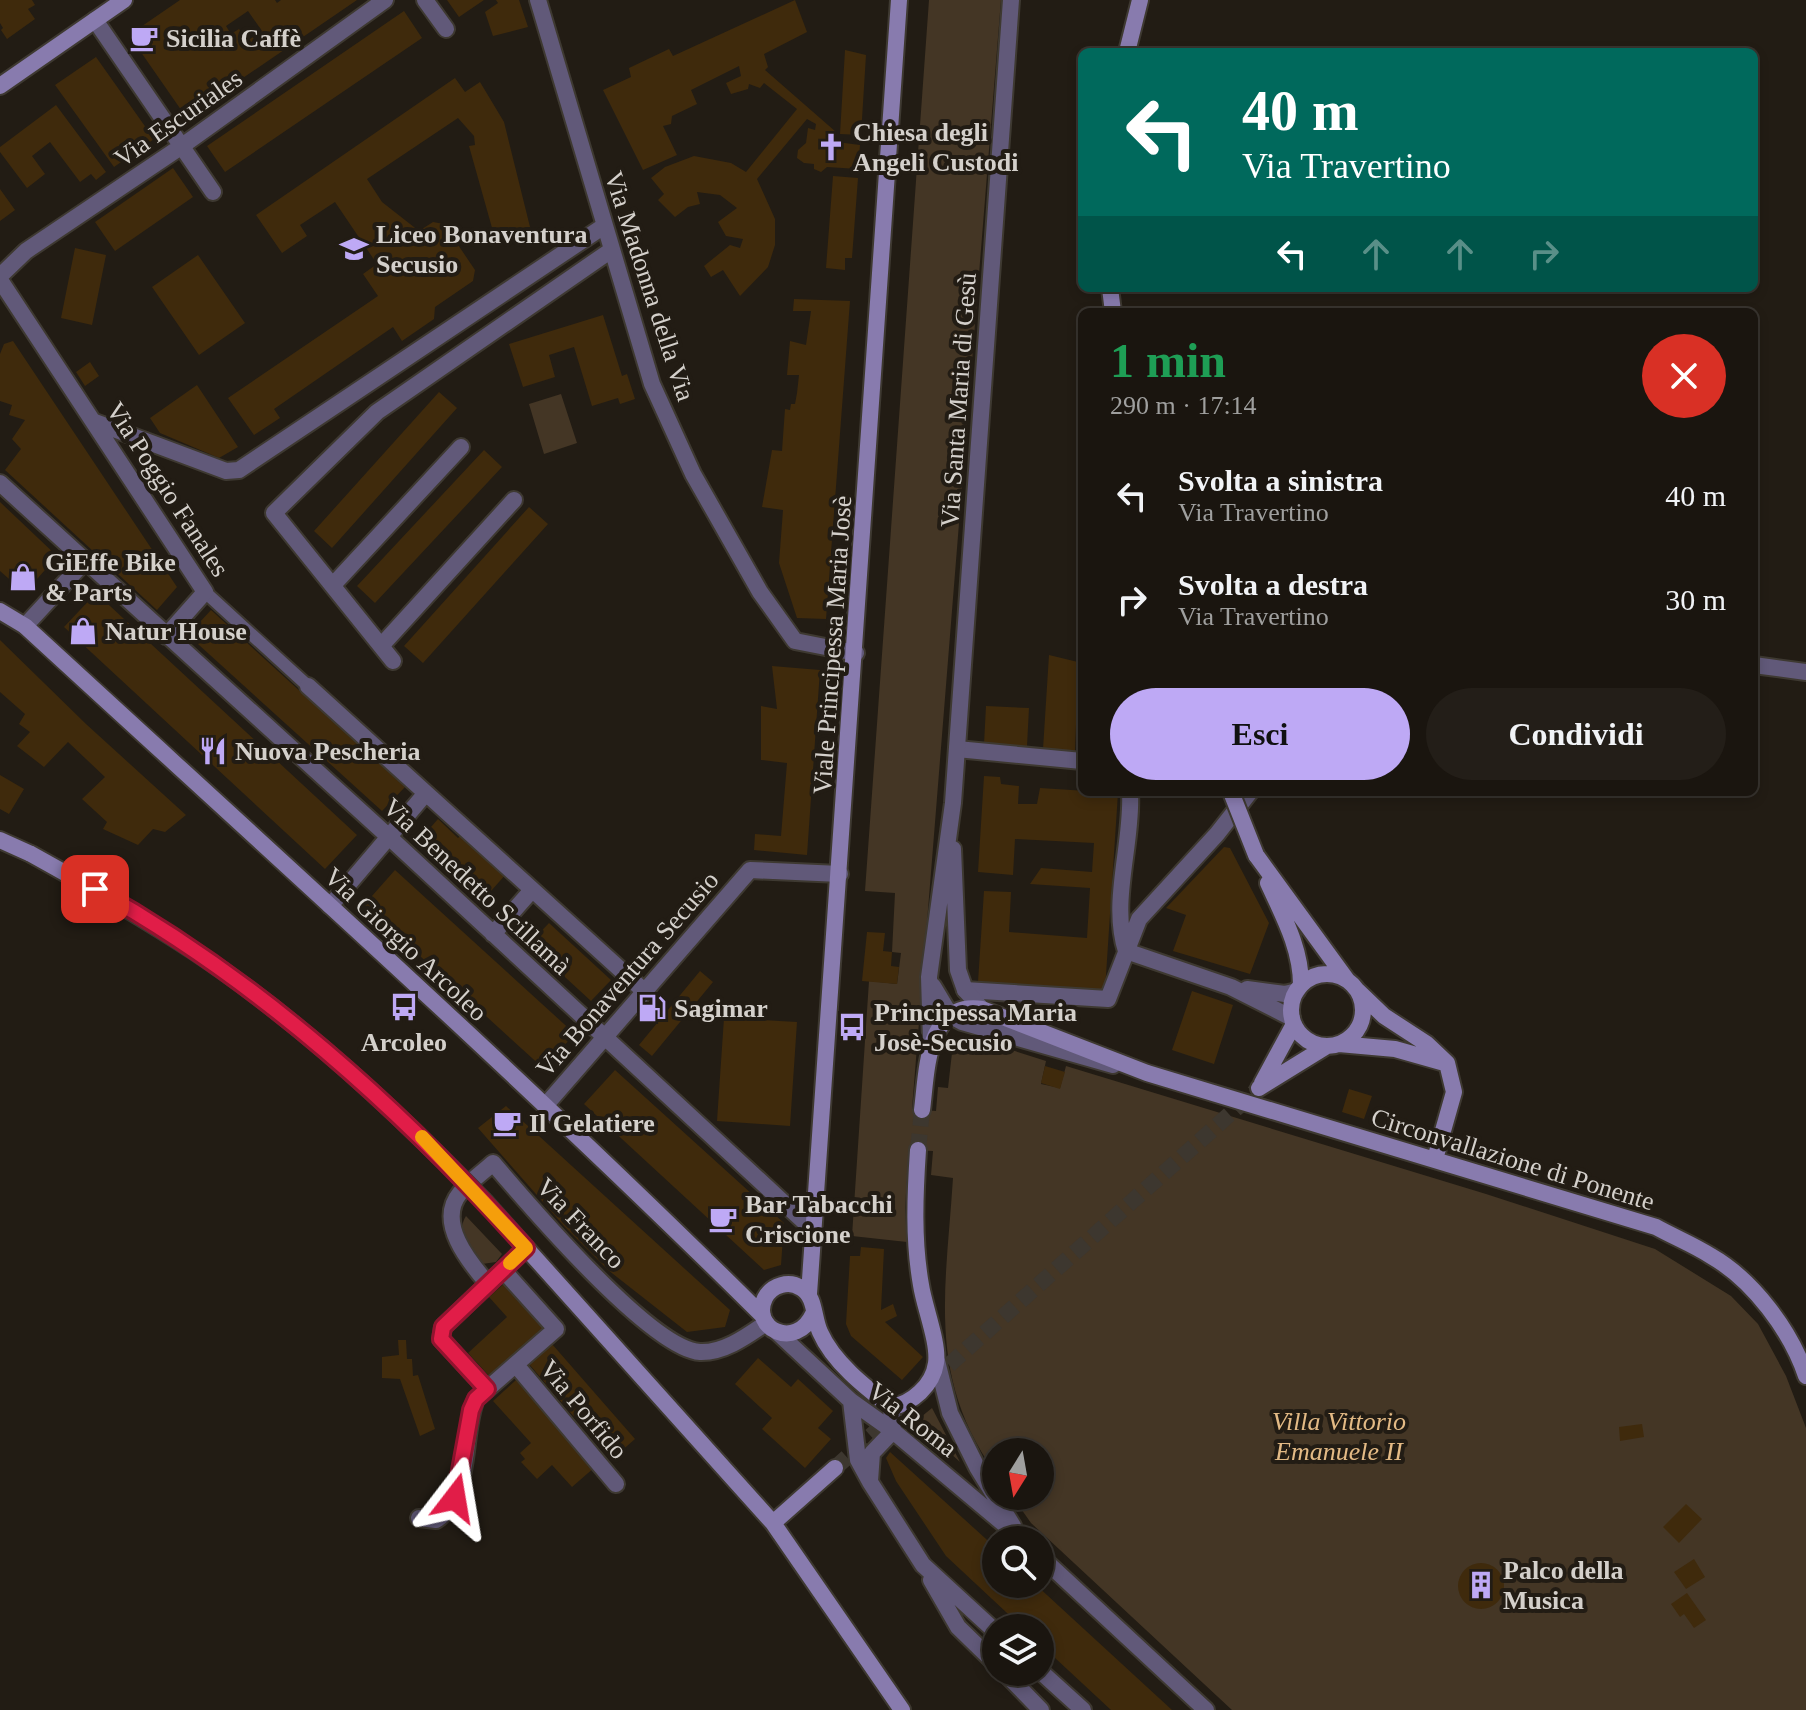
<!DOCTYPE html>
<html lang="it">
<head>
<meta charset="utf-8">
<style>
  :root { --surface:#1a150f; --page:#231e18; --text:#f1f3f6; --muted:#9f9f9e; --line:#38342f; --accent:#bea9f5 }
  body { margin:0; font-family:Georgia,serif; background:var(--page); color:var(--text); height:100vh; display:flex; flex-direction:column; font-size:30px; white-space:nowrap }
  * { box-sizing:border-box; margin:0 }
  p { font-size:26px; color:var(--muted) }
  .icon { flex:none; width:44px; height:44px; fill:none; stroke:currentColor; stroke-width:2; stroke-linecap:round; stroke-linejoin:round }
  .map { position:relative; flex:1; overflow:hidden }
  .drawer { position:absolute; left:1078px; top:308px; width:680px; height:488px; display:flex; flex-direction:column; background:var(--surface); border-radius:12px; box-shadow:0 4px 12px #0003,0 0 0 2px var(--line) }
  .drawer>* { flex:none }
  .hud { position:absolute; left:1078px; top:48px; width:680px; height:244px; border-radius:12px; box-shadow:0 4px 12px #0003,0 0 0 2px var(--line); background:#00695c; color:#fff; overflow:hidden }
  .needle { width:52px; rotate:191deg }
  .controls { position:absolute; left:982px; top:1438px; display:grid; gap:16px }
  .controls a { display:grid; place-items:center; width:72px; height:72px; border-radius:50%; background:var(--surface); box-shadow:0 4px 12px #0003,0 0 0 2px var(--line); font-size:40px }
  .pin { position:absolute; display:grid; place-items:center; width:68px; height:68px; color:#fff; margin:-34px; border-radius:16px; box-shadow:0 4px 12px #0006 }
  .me { position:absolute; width:88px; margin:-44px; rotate:14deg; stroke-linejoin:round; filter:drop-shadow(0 0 6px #0008) }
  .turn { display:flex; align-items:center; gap:28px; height:168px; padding:0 32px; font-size:36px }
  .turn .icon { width:104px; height:104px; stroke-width:2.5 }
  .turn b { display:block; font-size:56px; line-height:68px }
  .lanes { display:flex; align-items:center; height:76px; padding:0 32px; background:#0003; justify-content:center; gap:40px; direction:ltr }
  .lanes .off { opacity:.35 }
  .round { display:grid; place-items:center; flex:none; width:84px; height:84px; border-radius:42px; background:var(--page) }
  .summary { display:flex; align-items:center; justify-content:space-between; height:136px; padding:0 32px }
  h1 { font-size:48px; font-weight:700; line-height:60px; color:#1e9e55 }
  .primary-button { display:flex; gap:16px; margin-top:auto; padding:16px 32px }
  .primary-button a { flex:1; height:92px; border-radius:48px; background:var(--accent); color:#111; font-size:32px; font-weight:700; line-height:92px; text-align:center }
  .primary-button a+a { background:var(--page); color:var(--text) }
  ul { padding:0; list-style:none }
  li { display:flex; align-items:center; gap:24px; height:104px; padding:0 32px }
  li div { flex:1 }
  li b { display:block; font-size:30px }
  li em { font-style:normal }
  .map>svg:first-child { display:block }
  .green { fill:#443625 }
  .building { fill:#3f2a0c; fill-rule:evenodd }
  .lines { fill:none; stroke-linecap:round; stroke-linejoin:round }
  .secondary-tunnel { stroke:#3d372f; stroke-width:16; stroke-dasharray:16 8; stroke-linecap:butt }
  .pedestrian-casing { stroke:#3e3931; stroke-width:16 }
  .minor-casing { stroke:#3e3931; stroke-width:20 }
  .tertiary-casing { stroke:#3e3931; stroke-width:20 }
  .secondary-casing { stroke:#3e3931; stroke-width:20 }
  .pedestrian { stroke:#615979; stroke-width:12 }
  .minor { stroke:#615979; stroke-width:16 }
  .tertiary { stroke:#615979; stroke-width:16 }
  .secondary { stroke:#887bae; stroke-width:16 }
  .secondary-bridge-casing { stroke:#3e3931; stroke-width:20; stroke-linecap:butt }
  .secondary-bridge { stroke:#887bae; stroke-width:16 }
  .route-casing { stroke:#92132f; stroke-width:20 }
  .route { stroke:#e11d48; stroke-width:14 }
  .slow { stroke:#f59e0b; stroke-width:14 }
  .labels { text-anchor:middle; stroke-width:8; stroke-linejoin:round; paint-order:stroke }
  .poi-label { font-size:26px; font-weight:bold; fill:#d4d0cb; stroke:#221c14; text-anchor:start }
  .street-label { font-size:26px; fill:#d4d0cb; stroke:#221c14 }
  .park-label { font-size:26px; font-style:italic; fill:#e3ba85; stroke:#221c14 }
</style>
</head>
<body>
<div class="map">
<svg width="1806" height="1710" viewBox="0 0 1806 1710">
  <rect width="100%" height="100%" fill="#221c14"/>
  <path class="green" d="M929,0H1001L912,1109L936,1111L938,1087L948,1088L953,1044L962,1038H974L1046,1061L1041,1084L1060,1088L1066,1066L1486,1194L1655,1249L1731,1296L1758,1324L1786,1376L1806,1428V1710H1232L1031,1523L1012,1496H1040V1452H996V1474C926,1377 946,1289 953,1178L931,1175L933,1151L909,1150L905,1208L907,1242L852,1236L869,981L897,984L901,953L892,952L895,893L865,891Z
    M561,394L577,443L544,454L529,404Z
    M466,1216L502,1254L496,1262L482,1264C471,1251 455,1233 466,1216Z
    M932,1408L960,1462L920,1426L921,1417Z"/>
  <path class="building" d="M0,0H32L35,5L28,9L35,19L7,39L1,30L3,28L0,23Z
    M180,0H275L277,3L281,0H357L186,117L129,35ZM248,11L262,31L247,41L239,29L231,34L226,26Z
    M447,0H484L459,17Z
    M496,0H519L528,27L493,36L485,12L498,3Z
    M795,0L807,32L764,54L768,67L765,70L836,132L829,141L860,145L858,169L827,167L821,172L814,169V164L804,163L797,158L798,150L806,143L808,128L815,130L816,124L807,119L757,179L775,219V245L768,267L740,296L723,270L711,277L704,266L730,245L740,248L743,239L726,236L718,222L737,208L720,195L697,192L700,204L688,207L675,217L658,200L664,194L651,178L665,167L694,156L731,163L746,172L797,109L764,83L760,88L749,84L748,89L731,94L726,83L741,76L739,66L691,90L697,104L672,116L671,124L663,126L677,155L643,170L603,90L631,77L629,68L669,49L673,56Z
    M404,11L422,38L225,172L207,146Z
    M845,50L866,55L861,135L840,134Z
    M96,57L154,139L114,167L55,85Z
    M455,78L465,92L480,82L504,122L532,235L496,242L469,146L475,145L474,136L458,118L367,179L382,202L419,231L433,222L444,224L475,270L473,281L435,307L434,319L402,341L393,327L274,409L280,418L254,435L228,398L378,296L363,274L377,264L335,202L300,225L307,236L282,253L256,215Z
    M56,105L106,172L96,180L91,174L80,182L50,142L32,156L45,174L27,188L0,152V147Z
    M173,168L193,197L115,251L95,222Z
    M833,176L858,178L852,258H845V270L826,268Z
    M0,189L15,210L0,221Z
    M75,248L106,255L92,325L61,318Z
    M198,255L245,323L199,355L152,287Z
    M794,299L850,301L826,619L797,618L779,563L783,510L762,507L772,450L782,451L785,409L790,410L791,404H795L797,393L799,375H787L790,341L806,345L811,311H793Z
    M603,315L622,376L627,374L635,399L620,404L618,398L592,406L574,347L549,355L555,377L523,387L509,344Z
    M13,341L177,587L157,610L5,470L21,449L12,439L25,420L9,415L12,405L0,401V354L4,344Z
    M90,362L99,376L85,386L76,372Z
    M197,385L238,447L219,458L160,433L150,418Z
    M439,392L457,408L332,548L314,531Z
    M484,450L502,467L375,603L357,586Z
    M0,502L57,556L25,593L0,571Z
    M529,507L548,524L423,663L404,646Z
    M96,593L357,835L325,869L64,627Z
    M211,610L405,787L382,811L188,635Z
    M0,640L86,724L186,815L165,832L153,829L138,845L103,829L107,822L82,799L105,777L68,742L44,767L17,746L30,732L19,724L25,714L0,692Z
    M1049,655L1082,663V702L1077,699L1075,751L1043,749Z
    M772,666L820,670L807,855L754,850L755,834L781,836L787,763L761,760V706L777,709Z
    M986,706L1029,708L1027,746L984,744Z
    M0,775L24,789L9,814L0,809Z
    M984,776L1000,777L1001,784L1019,786L1018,804H1037L1040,788L1118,793L1105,990L978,982L984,891L1011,892L1009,932L1087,938L1090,888L1030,884L1041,868L1092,872L1094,843L1015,839L1013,875L978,872Z
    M438,819L458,838L463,833L507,873L483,900L440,861L437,863L416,844Z
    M1224,847L1230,848L1269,923L1250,974L1173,951L1186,915L1166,908Z
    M395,870L575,1034L543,1068L364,905Z
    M549,923L611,980L591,1001L529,944Z
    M867,932L885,933L883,951L892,952L891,966L899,967L897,984L862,981Z
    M700,971L713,982L652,1056L639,1045Z
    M1192,991L1233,1005L1214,1064L1172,1050Z
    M724,1018L797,1022L790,1126L717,1121Z
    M1045,1066L1065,1072L1060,1089L1041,1083Z
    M615,1070L784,1223L781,1265L764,1270L584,1104Z
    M1349,1089L1372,1096L1364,1119L1342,1112Z
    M506,1106L730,1310L725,1327L687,1332L608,1270L564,1226L478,1128Z
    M861,1247L884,1249L881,1310L893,1304L897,1316L885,1322L923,1357L902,1380L851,1336L846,1324L850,1256H860Z
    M506,1282L548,1328L491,1378L468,1353L507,1317L489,1297Z
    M398,1340H406L407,1359H412L413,1376L418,1375L435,1429L420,1436L400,1379L382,1378V1357L399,1355Z
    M552,1344L635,1439L611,1460L529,1364Z
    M758,1358L791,1387L798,1379L833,1411L818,1428L831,1439L805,1468L762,1429L772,1418L735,1384Z
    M516,1380L595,1467L572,1487L552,1465L537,1479L521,1462L525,1459L520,1453L531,1443L493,1401Z
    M1642,1424L1644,1437L1620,1441L1619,1427Z
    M890,1452L996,1548V1584H1035L1172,1710H1111L1040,1644V1628H1023L946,1556L896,1481L886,1458Z
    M1686,1504L1702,1519L1679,1543L1663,1527Z
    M1694,1559L1705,1577L1686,1589L1674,1572Z
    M1458 1586a23 23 0 1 1 46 0a23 23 0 1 1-46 0Z
    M1687,1593L1706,1620L1694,1628L1684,1614L1680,1617L1671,1604Z"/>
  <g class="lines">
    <path class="secondary-tunnel" d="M918,1150L922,1110
      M931,1381L1259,1088
      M835,1468L893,1416"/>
    <defs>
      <path id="pedestrian" d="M205,592L308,686"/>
      <path id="minor" d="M425,0L446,29
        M538,0L652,384L693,474L760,592L795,641L856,653
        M95,20L213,192
        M0,276L26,251L182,146L385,0
        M0,280L205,592L166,636
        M95,422L226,471L239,470L604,226
        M0,483L389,837L813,1230
        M333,585L461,447
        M25,626L85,561
        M381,646L514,500
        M393,661L274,513L377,412L610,251
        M1754,665L1806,672
        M308,686L644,991
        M957,749L1082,761
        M1130,792C1133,843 1110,901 1126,951L1231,987L1292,1018
        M330,906L426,793
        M493,934L532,890
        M1247,989L1285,994L1297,991
        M965,990L1108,999L1139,919L1217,834L1250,792
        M545,1106L750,870L840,874
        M488,1284C469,1262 436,1222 460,1193C469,1182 482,1173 493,1163C527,1203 651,1349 700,1352C724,1353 747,1336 766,1323
        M516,1365L616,1484
        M487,1389L441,1339L443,1327L526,1248
        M419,1518L436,1520C473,1497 461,1435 476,1399L556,1329L503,1270"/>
      <path id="tertiary" d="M953,849L958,970L965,990L982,1009
        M933,986L951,1016L962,1022L1113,1065
        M931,1040L929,977L953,803L1011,0
        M777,1332L851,1401L893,1431L1023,1540
        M937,1361L950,1413L977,1467L1013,1526
        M851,1401L858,1460L870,1482L923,1565L996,1632
        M870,1481L872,1453L893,1431L891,1407
        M1040,1556L1206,1710
        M931,1580L958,1627L996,1664
        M1040,1671L1083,1710
        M1004,1672L1041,1710"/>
      <path id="secondary" d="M1127,52L1140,0
        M0,86L124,0
        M1110,288L1113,312
        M0,611L25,626C273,854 524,1079 763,1316
        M0,840L31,854
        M1256,855L1347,980
        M1268,883C1283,916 1301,948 1301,985
        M1291 1010a36 36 0 1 1 72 0a36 36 0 1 1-72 0Z
        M1358,991L1384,1016L1427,1044L1447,1063L1454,1092L1435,1159
        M1339,1044L1395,1049L1441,1062
        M1262,1083L1294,1024
        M1259,1088L1327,1046
        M922,1110C927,1072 926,1001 982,1009L1147,1073L1656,1227C1674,1237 1694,1245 1711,1256C1753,1280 1791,1331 1806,1376
        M484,1201L773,1523L902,1710
        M809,1294L899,0
        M813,1314C796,1351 750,1329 765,1298C772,1285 789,1280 801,1288C816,1297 813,1317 820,1332C833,1362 865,1387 891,1407C912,1404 933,1385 936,1363C939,1343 924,1306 921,1285C913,1240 915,1195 918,1150
        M773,1523L835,1468"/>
    </defs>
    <use href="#pedestrian" class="pedestrian-casing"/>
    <use href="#minor" class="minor-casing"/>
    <use href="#tertiary" class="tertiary-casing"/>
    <use href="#secondary" class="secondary-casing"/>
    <use href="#pedestrian" class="pedestrian"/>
    <use href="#minor" class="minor"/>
    <use href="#tertiary" class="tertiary"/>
    <use href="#secondary" class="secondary"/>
    <defs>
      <path id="secondary-bridge" d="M1231,792L1256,855
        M31,854C87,885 141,916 194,951C301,1022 395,1110 484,1201"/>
    </defs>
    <use href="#secondary-bridge" class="secondary-bridge-casing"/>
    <use href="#secondary-bridge" class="secondary-bridge"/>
  </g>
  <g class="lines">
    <defs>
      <path id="route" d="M95,889C260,981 401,1109 526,1248L443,1327L441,1339L487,1389L476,1399L471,1410L455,1498"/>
    </defs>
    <use href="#route" class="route-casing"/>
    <use href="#route" class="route"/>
    <path class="slow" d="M422,1137L526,1248L510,1263"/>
  </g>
  <defs>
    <symbol id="cafe-bare" viewBox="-9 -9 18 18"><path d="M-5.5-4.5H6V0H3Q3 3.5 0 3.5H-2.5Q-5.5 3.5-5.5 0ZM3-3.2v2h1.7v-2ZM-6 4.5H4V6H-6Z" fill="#bea9f5" stroke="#221c14" stroke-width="2.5" paint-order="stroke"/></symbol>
    <symbol id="church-bare" viewBox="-9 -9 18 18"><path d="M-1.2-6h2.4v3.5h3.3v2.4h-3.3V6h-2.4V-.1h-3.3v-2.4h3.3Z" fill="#bea9f5" stroke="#221c14" stroke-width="2.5" paint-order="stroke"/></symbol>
    <symbol id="school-bare" viewBox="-9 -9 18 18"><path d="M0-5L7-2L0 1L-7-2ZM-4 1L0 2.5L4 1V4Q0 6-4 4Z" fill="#bea9f5" stroke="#221c14" stroke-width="2.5" paint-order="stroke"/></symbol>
    <symbol id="shop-bare" viewBox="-9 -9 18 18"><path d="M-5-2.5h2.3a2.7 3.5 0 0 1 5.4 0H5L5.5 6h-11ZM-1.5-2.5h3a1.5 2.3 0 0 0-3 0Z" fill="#bea9f5" stroke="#221c14" stroke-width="2.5" paint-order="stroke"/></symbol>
    <symbol id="restaurant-bare" viewBox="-9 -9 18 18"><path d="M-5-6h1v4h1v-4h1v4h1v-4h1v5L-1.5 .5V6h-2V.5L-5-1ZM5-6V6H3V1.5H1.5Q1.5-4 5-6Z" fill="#bea9f5" stroke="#221c14" stroke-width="2.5" paint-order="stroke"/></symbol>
    <symbol id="bus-bare" viewBox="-9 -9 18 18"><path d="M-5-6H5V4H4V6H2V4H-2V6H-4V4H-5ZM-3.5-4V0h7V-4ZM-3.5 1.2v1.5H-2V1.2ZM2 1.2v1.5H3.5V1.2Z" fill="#bea9f5" stroke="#221c14" stroke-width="2.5" paint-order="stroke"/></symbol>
    <symbol id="fuel-bare" viewBox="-9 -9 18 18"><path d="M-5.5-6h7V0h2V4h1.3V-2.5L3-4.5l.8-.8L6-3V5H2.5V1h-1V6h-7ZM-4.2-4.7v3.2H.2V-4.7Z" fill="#bea9f5" stroke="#221c14" stroke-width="2.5" paint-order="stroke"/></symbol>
    <symbol id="building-bare" viewBox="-9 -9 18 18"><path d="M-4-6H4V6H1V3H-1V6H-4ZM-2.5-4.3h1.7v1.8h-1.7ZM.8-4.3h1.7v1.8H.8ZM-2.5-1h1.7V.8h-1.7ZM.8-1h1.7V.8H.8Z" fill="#bea9f5" stroke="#221c14" stroke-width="2.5" paint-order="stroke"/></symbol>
  </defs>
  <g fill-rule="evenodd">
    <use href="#cafe-bare" x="124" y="18" width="40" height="40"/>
    <use href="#church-bare" x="811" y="127" width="40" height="40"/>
    <use href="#school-bare" x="334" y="229" width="40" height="40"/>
    <use href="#shop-bare" x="3" y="557" width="40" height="40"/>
    <use href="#shop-bare" x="63" y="611" width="40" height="40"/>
    <use href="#restaurant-bare" x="193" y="731" width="40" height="40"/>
    <use href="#bus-bare" x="384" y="987" width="40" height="40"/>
    <use href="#fuel-bare" x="632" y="988" width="40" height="40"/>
    <use href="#bus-bare" x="832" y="1007" width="40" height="40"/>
    <use href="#cafe-bare" x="487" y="1103" width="40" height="40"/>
    <use href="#cafe-bare" x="703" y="1199" width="40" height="40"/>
    <use href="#building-bare" x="1461" y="1565" width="40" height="40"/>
  </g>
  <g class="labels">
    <g class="poi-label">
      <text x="166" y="47">Sicilia Caffè</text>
      <text x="853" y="141">Chiesa degli<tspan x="853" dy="30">Angeli Custodi</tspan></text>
      <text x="376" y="243">Liceo Bonaventura<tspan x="376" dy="30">Secusio</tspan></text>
      <text x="45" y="571">GiEffe Bike<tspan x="45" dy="30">&amp; Parts</tspan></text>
      <text x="105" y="640">Natur House</text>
      <text x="235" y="760">Nuova Pescheria</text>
      <text x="674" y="1017">Sagimar</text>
      <text x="874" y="1021">Principessa Maria<tspan x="874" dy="30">Josè-Secusio</tspan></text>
      <text x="404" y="1051" text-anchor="middle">Arcoleo</text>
      <text x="529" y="1132">Il Gelatiere</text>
      <text x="745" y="1213">Bar Tabacchi<tspan x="745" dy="30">Criscione</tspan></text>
      <text x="1503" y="1579">Palco della<tspan x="1503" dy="30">Musica</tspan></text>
    </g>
    <g class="street-label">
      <text transform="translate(178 118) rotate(-35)" y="9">Via Escuriales</text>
      <text transform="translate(650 286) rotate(72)" y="9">Via Madonna della Via</text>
      <text transform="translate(958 400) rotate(-86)" y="9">Via Santa Maria di Gesù</text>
      <text transform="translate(168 489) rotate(57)" y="9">Via Poggio Fanales</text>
      <text transform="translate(832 645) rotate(-86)" y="9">Viale Principessa Maria Josè</text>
      <text transform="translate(477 886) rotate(43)" y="9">Via Benedetto Scillamà</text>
      <text transform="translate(406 944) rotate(43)" y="9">Via Giorgio Arcoleo</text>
      <text transform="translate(627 974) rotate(-49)" y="9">Via Bonaventura Secusio</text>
      <text transform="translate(1513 1159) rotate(17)" y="9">Circonvallazione di Ponente</text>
      <text transform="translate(581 1223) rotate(46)" y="9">Via Franco</text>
      <text transform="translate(584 1409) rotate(50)" y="9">Via Porfido</text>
      <text transform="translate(913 1419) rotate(38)" y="9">Via Roma</text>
    </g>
    <g class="park-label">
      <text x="1339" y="1430">Villa Vittorio<tspan x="1339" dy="30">Emanuele II</tspan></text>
    </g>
  </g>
</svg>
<div class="controls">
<a><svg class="needle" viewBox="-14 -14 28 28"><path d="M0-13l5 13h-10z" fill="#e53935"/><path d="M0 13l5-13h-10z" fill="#9f9f9e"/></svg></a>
<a><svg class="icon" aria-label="search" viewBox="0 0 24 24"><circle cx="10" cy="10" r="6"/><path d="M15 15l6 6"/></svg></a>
<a><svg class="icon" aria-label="layers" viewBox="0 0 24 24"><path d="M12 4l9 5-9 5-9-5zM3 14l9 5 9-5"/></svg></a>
</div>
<div class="pin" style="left:95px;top:889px;background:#d93025"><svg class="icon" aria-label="arrive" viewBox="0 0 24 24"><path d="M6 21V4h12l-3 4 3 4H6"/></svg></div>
<svg class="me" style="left:455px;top:1498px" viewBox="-20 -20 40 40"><path d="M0-17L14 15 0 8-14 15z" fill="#e11d48" stroke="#fff" stroke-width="4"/></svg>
<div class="hud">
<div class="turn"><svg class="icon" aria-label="left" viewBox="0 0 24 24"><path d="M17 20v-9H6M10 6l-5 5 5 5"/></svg><div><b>40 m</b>Via Travertino</div></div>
<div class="lanes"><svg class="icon" aria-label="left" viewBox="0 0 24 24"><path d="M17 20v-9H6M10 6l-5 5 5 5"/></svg><svg class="icon off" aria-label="ahead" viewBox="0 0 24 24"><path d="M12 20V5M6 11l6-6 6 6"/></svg><svg class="icon off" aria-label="ahead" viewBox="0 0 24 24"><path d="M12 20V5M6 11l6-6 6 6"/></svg><svg class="icon off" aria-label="right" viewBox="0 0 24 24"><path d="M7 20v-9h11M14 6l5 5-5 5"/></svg></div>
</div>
<section class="drawer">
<div class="summary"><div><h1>1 min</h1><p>290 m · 17:14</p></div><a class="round" style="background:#d93025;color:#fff"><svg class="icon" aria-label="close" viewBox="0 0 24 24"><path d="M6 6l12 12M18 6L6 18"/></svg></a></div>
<ul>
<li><svg class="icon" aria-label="left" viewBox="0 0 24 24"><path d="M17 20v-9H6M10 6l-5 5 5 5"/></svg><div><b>Svolta a sinistra</b><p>Via Travertino</p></div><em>40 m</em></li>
<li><svg class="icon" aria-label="right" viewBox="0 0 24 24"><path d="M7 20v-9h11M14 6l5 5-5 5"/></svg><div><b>Svolta a destra</b><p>Via Travertino</p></div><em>30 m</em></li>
</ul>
<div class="primary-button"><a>Esci</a><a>Condividi</a></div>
</section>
</div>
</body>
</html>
